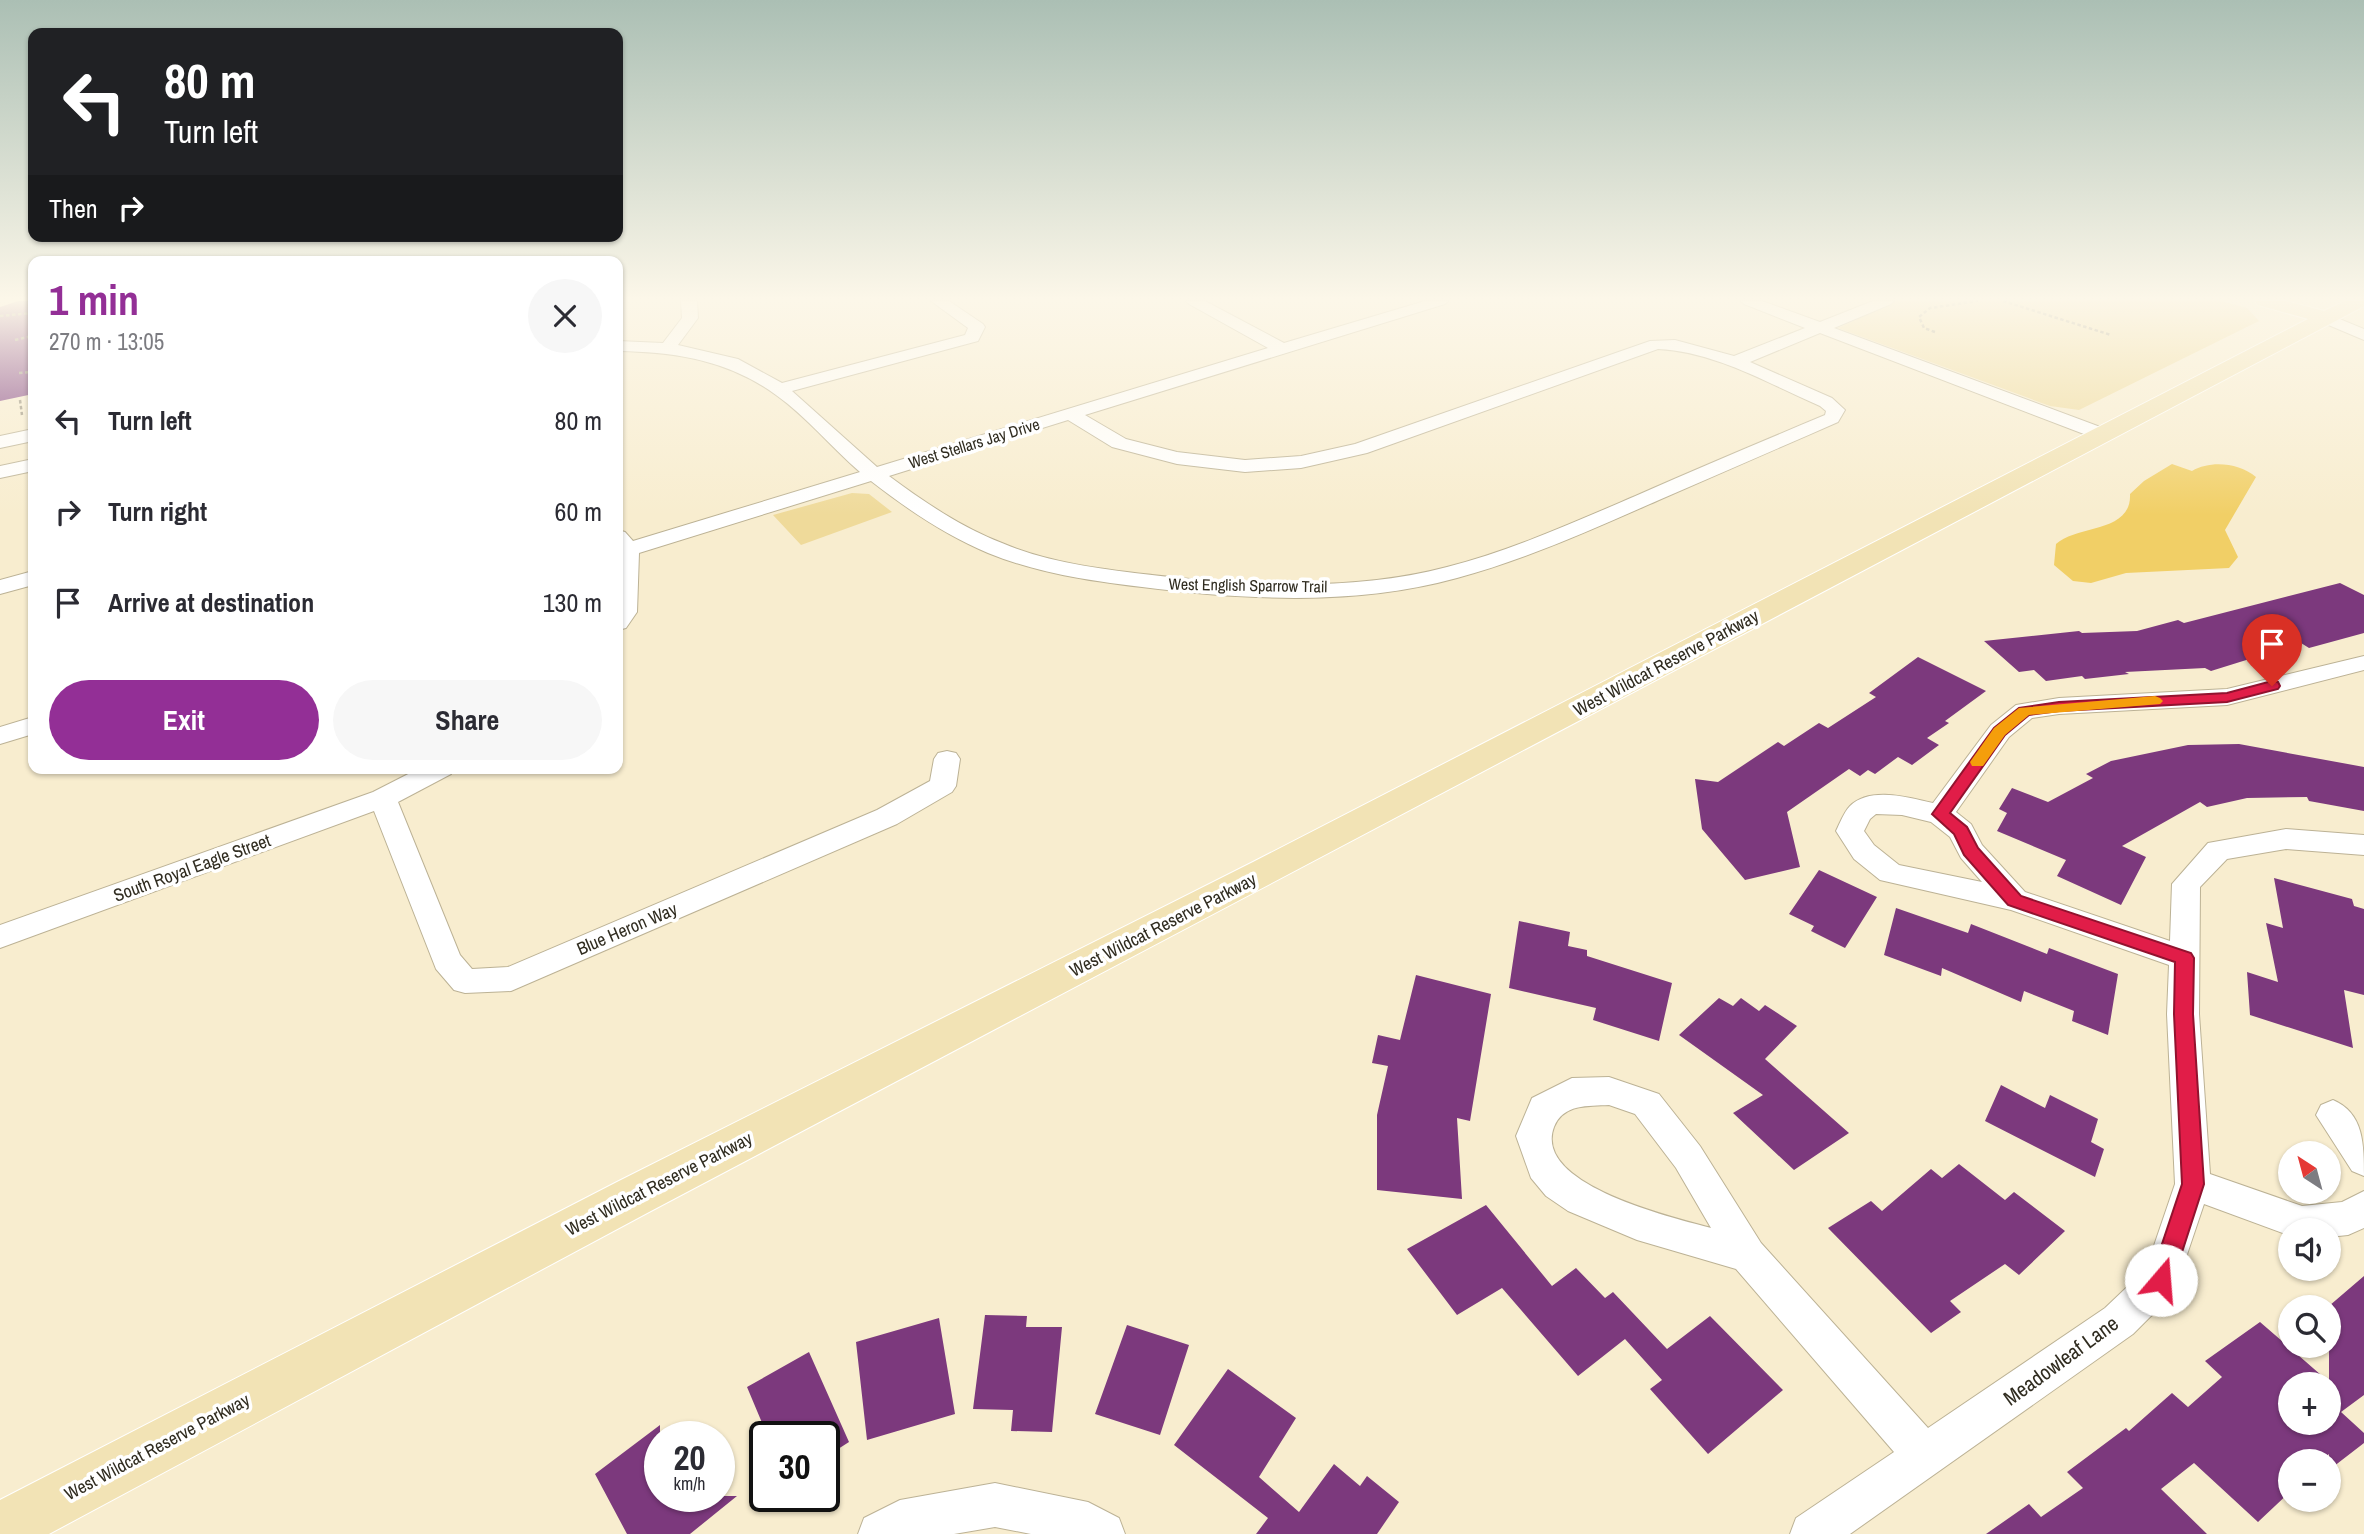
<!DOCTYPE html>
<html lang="en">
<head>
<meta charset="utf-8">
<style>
  :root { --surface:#fff; --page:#f7f7f7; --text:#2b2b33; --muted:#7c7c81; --accent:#932f96 }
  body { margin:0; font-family:"Archivo Narrow",sans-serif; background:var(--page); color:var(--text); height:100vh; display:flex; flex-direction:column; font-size:26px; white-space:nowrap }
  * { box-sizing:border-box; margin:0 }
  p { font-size:23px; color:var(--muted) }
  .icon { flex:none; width:38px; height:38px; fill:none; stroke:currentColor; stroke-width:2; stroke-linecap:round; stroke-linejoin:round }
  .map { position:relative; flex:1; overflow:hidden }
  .drawer { position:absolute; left:28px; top:256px; width:595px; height:518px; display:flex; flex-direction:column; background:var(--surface); border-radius:14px; box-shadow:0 2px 5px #0004 }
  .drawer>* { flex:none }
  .hud { position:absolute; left:28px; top:28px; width:595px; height:214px; border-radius:14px; box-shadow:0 2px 5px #0004; background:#202124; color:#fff; overflow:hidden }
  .needle { width:46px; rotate:324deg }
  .controls { position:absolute; left:2278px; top:1141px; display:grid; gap:14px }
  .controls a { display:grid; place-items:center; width:63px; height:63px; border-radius:50%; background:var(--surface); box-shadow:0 2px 5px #0004; font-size:35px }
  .speed { position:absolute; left:644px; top:1421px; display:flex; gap:14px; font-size:35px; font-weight:700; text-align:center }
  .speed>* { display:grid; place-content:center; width:91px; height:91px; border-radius:50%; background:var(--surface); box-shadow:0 2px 5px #0004; line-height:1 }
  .speed small { font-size:18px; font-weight:400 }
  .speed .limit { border:4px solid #111; border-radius:10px; background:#fff; color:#111 }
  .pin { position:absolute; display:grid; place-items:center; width:60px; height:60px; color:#fff; margin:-72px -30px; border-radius:50% 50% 50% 0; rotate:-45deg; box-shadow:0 0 7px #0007 }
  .pin .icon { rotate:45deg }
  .me { position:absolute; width:77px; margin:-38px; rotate:18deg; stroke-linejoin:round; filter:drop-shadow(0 0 5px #0008) }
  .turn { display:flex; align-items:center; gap:24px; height:147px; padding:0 21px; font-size:32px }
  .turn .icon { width:91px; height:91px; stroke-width:2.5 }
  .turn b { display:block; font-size:49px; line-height:60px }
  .then { display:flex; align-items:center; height:66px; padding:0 21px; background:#0003; gap:14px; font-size:26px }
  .round { display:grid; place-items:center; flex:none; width:74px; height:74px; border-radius:37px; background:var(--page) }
  .summary { display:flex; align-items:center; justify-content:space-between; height:119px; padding:0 21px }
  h1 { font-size:42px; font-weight:800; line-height:52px; color:var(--accent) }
  .primary-button { display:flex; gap:14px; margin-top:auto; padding:14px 21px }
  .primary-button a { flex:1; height:80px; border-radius:42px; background:var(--accent); color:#fff; font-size:28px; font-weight:800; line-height:80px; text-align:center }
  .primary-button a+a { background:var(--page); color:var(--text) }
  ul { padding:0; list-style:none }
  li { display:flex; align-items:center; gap:21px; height:91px; padding:0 21px }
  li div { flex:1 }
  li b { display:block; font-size:26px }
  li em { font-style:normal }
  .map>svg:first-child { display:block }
  .green { fill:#efda9a }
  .water { fill:#f1cf66 }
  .building { fill:#7c397d; fill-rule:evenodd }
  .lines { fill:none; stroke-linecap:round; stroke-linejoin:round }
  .minor-casing { stroke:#bcb295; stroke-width:2 }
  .major-casing { stroke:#fff; stroke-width:2 }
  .path { stroke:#928a75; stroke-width:2.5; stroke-dasharray:3.5 2.5; stroke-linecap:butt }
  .minor { fill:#fff; fill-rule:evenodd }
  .major { fill:#f2e3b5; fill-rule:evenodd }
  .route { fill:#e11d48; stroke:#92132f; stroke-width:2 }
  .slow { fill:#f59e0b }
  .labels { text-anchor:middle; stroke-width:7; stroke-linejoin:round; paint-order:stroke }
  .far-street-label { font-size:16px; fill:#302c20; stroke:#fff }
  .street-label { font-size:18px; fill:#302c20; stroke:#fff }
  .near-street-label { font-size:21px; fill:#302c20; stroke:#fff }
</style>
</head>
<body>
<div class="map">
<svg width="2364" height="1534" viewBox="0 0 2364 1534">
  <rect width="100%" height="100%" fill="#f8edcf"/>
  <path class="green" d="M1897,301H2222L2247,308L2259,321L2079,410L2050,406L1838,328Z
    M852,493L869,494L892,512L801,545L773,515Z"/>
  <path class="water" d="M2172,464L2192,471C2211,460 2239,463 2256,477L2225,530L2238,557L2229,568L2126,573L2091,583L2073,581L2054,565L2056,544C2077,525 2132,533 2130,494L2144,481Z"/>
  <path class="building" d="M18,301H33V394L0,401V307Z
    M2340,583L2364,595V633L2309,648L2301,643L2211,671L2205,668L2125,672L2129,674L2085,679L2082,676L2046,681L2034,670L2019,672L1984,641L2079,631L2082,633L2137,631L2178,620L2184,623Z
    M1918,657L1986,691L1945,721L1949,723L1927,738L1939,745L1912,765L1898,757L1875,774L1868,770L1860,776L1849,769L1787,812L1800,867L1745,880L1702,829L1695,779L1718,782L1778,742L1784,746L1819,723L1828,728L1876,697L1869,693Z
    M2239,744L2364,767V811L2309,801L2307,797L2247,798L2207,807L2200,802L2122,846L2146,857L2121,905L2057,876L2066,860L1997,831L2007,813L1999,809L2012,788L2048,802L2093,778L2086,774L2111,761L2188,745Z
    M1819,870L1877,897L1845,948L1811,931L1814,926L1789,914Z
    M2274,878L2352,899L2354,906L2364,909V995L2344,990L2353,1048L2250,1015L2247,972L2278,982L2266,923L2283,928Z
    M1896,908L1968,933L1971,924L2047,954L2049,948L2118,974L2108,1035L2072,1021L2074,1011L2024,991L2021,1002L1942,968L1941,976L1884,955Z
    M1519,921L1570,932L1568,946L1587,950V956L1672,983L1659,1041L1593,1020L1596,1008L1509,988Z
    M1416,975L1491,994L1470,1121L1457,1118L1462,1199L1377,1190V1115L1388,1066L1372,1063L1378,1035L1400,1040Z
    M1719,998L1733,1006L1741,998L1759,1011L1765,1005L1797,1026L1765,1059L1849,1133L1794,1170L1733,1113L1763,1095L1679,1035Z
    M2001,1085L2045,1108L2050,1095L2098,1119L2091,1142L2104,1149L2095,1177L1985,1121Z
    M1959,1164L2005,1200L2014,1192L2065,1231L2019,1275L2005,1264L1950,1301L1961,1312L1931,1333L1828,1228L1871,1201L1882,1211L1931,1169L1942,1178Z
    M1486,1205L1552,1286L1576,1268L1605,1298L1613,1292L1667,1349L1710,1316L1783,1390L1708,1454L1650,1389L1662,1380L1625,1339L1578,1376L1502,1288L1457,1315L1407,1249Z
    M2364,1276V1395L2341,1412L2364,1433V1443L2329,1470V1454L2321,1461H2291V1491L2258,1522L2194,1463L2161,1489L2207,1534H1986L2029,1504L2041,1517L2083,1488L2067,1472L2126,1428L2129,1431L2172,1393L2188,1407L2222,1377L2205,1361L2260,1322L2329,1382V1306ZM2291,1384H2329V1423H2291Z
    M985,1315L1027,1316L1026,1327H1062L1052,1432L1011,1431L1013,1410L973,1409Z
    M939,1318L955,1414L867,1440L856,1342Z
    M1127,1325L1189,1345L1160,1435L1095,1414Z
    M809,1352L849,1442L824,1458V1437H768L747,1387Z
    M1228,1369L1296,1418L1259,1477L1299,1512L1334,1464L1360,1486L1367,1476L1399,1502L1377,1534H1256L1268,1518L1174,1445Z
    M660,1425V1496H737L690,1534H627L595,1474Z"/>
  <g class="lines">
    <defs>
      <path id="minor" d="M681,301H697L698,318L678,345L738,359L782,383L965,335L968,328L931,301H949L983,324L985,327L978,341L792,391L877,467L1268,348L1189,304L1186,301H1205L1284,343L1425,301H1448L1445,304L1085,415L1126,439L1177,452L1245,460L1301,456L1355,444L1650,341L1675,340L1734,356L1805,328L1744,304L1741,301H1762L1820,322L1873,301H1894L1891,304L1834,328L2111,431L2113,435L2111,439H2097L1820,333L1750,362L1832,398L1845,410L1838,422C1779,448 1719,474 1659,500C1593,529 1527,559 1457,578C1356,606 1245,600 1142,587C1090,581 1037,573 988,553C945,535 907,509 871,481L639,553L637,612L626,628L618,630V530L625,532L633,541L860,472C831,447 807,417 776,395C728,360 676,352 618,351V341L663,343L682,318ZM1658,349C1716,352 1767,383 1820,406L1826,411L1825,415C1763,441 1701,467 1640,494C1577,521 1513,550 1447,567C1352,592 1248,586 1152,575C1101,569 1049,563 1002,543C961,527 924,502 889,476L1068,420L1112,447L1177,464L1245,472L1301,468L1367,453Z
        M2325,313L2364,329V340L2319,321L2317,318L2319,315Z
        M33,429V441L0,448V436Z
        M33,459V471L0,478V466Z
        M33,571V585L0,594V580Z
        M2364,656V670L2227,705L2059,714L2032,718L2009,737L1956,812L1971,824L1982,845L2025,892L2170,941L2172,884L2208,843L2286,829L2364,835V855L2286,849L2227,859L2200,887L2199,1014L2210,1174L2302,1206L2342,1202L2364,1191V1228L2348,1235L2329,1237V1230H2291V1236L2204,1204L2174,1293L2133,1334L1850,1534H1790L1796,1518L1894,1452L1736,1269L1637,1240L1568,1211L1546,1196L1531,1178L1516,1136L1532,1098L1572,1078L1609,1077L1659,1094L1700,1146L1761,1243L1928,1428L2105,1308L2146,1269L2175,1184L2167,1014L2169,965L2011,910L1880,880L1854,859L1836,831C1840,823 1844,812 1850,806C1871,786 1909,798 1933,803L1991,725L2016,705L2059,698L2227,689ZM1876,814L1902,815L1931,822L1950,837L1961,858L1982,882L1899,865L1874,845L1864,831L1870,819ZM1609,1105L1635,1114L1676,1168L1711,1228C1674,1218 1532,1185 1554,1127C1563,1104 1588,1106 1609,1105Z
        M33,717V734L0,744V727Z
        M947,751L956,753L960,759L956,786L952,792L897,824L511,991L465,993L454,990L436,969L374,811L0,948V925L373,792L420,768H455L451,774L398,802L460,955L472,969L508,967L877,810L930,781L934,759L938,753Z
        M2333,1100C2364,1113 2364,1145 2364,1176L2352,1171L2316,1115L2321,1105Z
        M995,1483L1088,1502L1119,1518L1125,1534H1031L995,1527L954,1534H858L864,1518L900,1500Z"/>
      <path id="major" d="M2255,301H2286L2324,311L2345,301H2364V306L649,1212L49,1534H0V1500L617,1182L1253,862L2308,319L2258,305Z"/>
    </defs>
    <use href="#minor" class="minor-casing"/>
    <use href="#major" class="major-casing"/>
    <path class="path" d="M2003,301L2111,335
      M29,313L32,336
      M0,316L33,313
      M1935,332L1924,328L1919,317L1930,308L1978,301
      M15,340L32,336
      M19,373L33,372
      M20,400L22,415"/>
    <use href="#minor" class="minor"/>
    <use href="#major" class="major"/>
  </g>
  <linearGradient id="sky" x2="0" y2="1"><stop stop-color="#abbfb4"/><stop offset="0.58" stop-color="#fcf7e9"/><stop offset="1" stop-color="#fcf7e9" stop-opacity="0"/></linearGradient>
  <rect width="2364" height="515" fill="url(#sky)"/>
  <path class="route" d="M2272,681L2278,682L2280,686L2278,689L2227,702L2059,711L2029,715L2005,735L1950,813L1967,827L1978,848L2021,896L2191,953L2194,958L2193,1014L2204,1184L2173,1280L2169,1288L2161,1291L2153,1288L2150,1280L2182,1184L2174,1014L2175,962L2008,905L1964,855L1954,834L1932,814L1994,728L2019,708L2059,702L2227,693Z"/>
  <path class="slow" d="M2155,696L2160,698L2163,701L2160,704L2029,715L2005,735L1983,766H1972L1970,762L1994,728L2019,708Z"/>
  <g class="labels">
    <g class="far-street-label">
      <text transform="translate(974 443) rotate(-17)" y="6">West Stellars Jay Drive</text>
      <text transform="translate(1248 585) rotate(1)" y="6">West English Sparrow Trail</text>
    </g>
    <g class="street-label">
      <text transform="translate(1666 663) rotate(-28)" y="6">West Wildcat Reserve Parkway</text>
      <text transform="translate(192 868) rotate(-20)" y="6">South Royal Eagle Street</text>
      <text transform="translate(1163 925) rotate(-27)" y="6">West Wildcat Reserve Parkway</text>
      <text transform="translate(627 929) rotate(-23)" y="6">Blue Heron Way</text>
      <text transform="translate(659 1184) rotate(-27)" y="6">West Wildcat Reserve Parkway</text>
      <text transform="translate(157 1447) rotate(-28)" y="6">West Wildcat Reserve Parkway</text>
    </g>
    <g class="near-street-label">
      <text transform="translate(2061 1361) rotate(-36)" y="7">Meadowleaf Lane</text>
    </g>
  </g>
</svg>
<div class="controls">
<a><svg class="needle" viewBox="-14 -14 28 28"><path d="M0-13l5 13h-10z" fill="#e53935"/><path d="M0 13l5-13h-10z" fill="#7c7c81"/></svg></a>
<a><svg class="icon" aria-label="sound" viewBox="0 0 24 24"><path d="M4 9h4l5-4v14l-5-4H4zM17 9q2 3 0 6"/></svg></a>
<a><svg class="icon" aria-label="search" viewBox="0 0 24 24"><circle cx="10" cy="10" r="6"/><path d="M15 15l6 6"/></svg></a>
<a>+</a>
<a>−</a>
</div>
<div class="speed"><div>20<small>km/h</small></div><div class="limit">30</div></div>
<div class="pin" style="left:2272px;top:686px;background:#d93025"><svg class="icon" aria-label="arrive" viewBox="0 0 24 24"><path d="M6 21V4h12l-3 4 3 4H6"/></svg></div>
<svg class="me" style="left:2161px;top:1280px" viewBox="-20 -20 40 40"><circle r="19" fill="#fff"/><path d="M0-13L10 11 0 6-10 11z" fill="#e11d48"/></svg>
<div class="hud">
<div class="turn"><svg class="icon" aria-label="left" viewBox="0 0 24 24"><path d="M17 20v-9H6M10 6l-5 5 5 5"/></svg><div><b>80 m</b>Turn left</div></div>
<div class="then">Then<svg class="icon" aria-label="right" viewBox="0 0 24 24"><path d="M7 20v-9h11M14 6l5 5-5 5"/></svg></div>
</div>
<section class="drawer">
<div class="summary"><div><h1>1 min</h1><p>270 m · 13:05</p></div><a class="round"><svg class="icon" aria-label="close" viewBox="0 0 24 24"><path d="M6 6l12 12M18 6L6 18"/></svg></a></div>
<ul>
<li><svg class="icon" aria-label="left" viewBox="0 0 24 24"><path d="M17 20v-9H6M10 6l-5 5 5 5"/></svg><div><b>Turn left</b></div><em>80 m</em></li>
<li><svg class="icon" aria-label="right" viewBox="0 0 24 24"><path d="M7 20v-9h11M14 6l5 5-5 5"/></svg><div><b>Turn right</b></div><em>60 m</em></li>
<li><svg class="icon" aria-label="arrive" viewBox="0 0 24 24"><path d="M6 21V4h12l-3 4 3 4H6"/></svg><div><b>Arrive at destination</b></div><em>130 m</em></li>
</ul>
<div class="primary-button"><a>Exit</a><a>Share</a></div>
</section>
</div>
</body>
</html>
